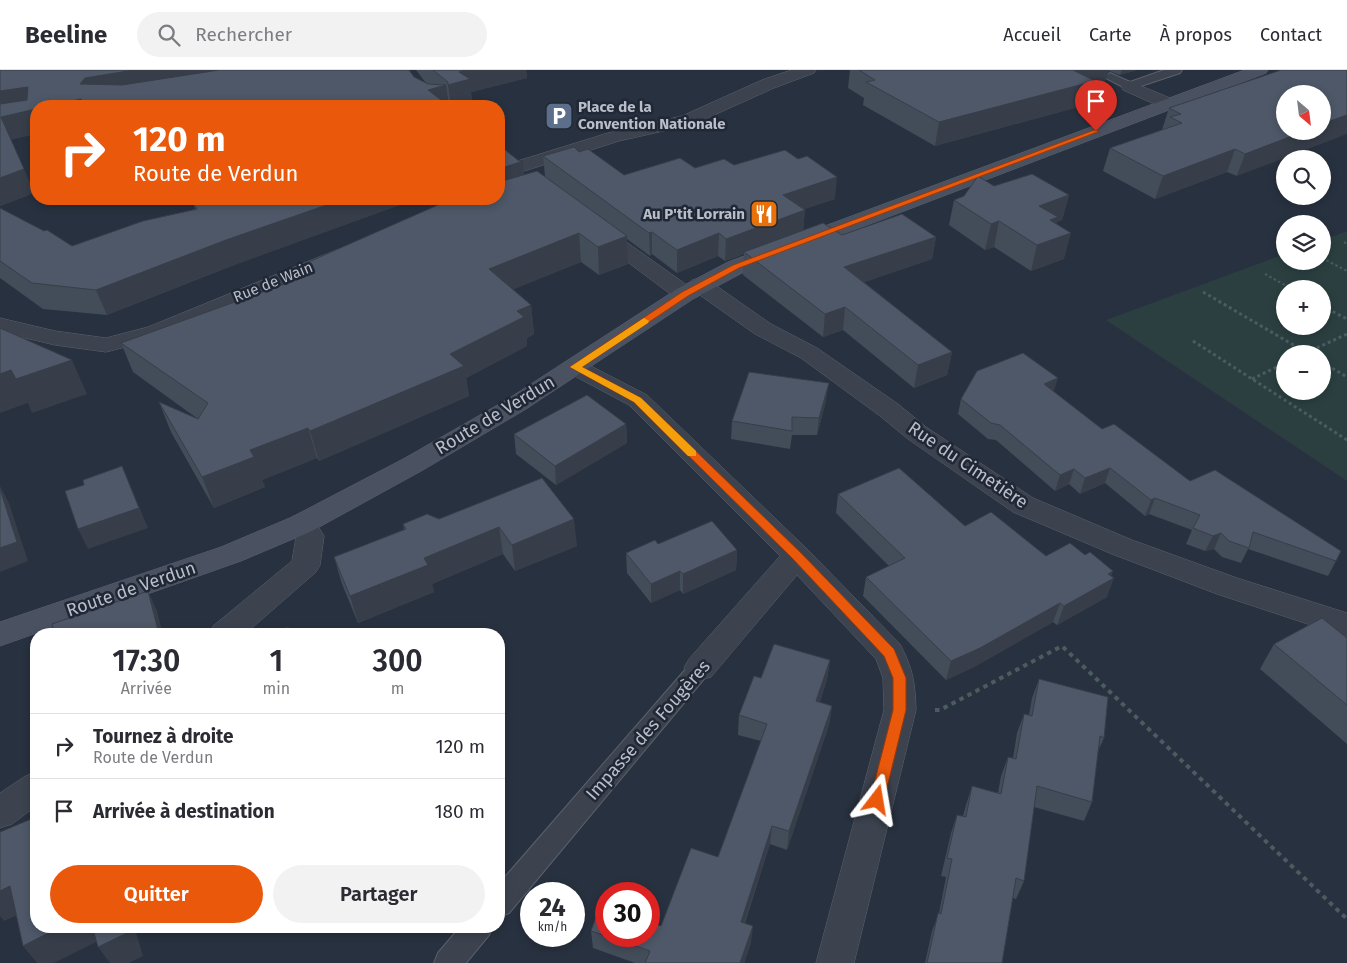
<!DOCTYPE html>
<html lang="fr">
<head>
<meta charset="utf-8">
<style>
  :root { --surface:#fff; --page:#f2f2f3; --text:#2b2b33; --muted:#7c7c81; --line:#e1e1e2; --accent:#ea580c }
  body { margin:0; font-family:"Fira Sans",sans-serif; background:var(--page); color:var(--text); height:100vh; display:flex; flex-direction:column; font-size:19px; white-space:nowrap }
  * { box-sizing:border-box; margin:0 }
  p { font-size:16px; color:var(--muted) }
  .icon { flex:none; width:28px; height:28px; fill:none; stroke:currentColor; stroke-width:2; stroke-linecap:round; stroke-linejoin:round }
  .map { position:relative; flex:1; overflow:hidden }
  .side { position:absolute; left:30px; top:558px; width:475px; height:305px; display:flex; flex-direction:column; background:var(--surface); border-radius:20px; box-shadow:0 2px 8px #0003 }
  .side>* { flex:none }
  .hud { position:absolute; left:30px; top:30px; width:475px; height:105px; border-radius:20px; box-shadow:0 2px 8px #0003; background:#ea580c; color:#fff; overflow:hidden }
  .needle { width:32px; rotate:152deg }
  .controls { position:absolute; left:1276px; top:15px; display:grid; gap:10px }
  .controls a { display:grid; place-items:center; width:55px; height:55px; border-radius:50%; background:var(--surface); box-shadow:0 2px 8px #0003; font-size:25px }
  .speed { position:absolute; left:520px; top:812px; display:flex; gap:10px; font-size:25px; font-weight:700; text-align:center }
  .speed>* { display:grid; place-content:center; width:65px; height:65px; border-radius:50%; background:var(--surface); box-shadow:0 2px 8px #0003; line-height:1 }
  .speed small { font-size:12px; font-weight:400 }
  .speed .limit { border:8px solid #d22; background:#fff; color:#111 }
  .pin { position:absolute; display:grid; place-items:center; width:42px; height:42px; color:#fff; margin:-51px -21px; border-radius:50% 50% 50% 0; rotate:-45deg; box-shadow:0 0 5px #0007 }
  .pin .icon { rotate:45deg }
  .me { position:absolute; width:55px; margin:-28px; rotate:14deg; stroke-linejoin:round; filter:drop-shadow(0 0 4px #0008) }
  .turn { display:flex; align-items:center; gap:18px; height:105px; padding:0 20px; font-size:22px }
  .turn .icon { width:65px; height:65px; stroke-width:2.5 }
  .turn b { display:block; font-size:35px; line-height:42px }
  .eta { display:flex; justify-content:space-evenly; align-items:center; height:85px; text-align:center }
  .eta b { font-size:30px; font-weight:600; line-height:35px }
  .cta { display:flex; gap:10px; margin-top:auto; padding:10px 20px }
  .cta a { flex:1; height:58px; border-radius:30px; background:var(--accent); color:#fff; font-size:20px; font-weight:600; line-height:58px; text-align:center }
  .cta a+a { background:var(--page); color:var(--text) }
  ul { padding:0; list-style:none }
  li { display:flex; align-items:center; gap:15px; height:65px; padding:0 20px; border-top:1px solid var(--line) }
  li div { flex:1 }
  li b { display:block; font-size:19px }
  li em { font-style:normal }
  header { display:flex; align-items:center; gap:30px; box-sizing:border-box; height:70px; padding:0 25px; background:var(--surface); border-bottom:1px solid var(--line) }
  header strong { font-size:24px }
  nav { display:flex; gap:28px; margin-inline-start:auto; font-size:18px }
  .search { width:350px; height:45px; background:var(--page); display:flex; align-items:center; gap:12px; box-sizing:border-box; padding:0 18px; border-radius:28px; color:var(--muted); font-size:19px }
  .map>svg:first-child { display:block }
  .green { fill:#2b3f41; fill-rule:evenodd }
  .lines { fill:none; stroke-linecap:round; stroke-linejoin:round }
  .lane-casing { stroke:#5a616d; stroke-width:2 }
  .street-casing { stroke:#5a616d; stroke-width:1 }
  .secondary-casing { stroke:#5a616d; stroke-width:1 }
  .path-far2 { stroke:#4a5c5f; stroke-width:2; stroke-dasharray:2.5 2.5; stroke-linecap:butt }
  .path-far1 { stroke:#4a5c5f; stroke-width:3; stroke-dasharray:3 3; stroke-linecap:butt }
  .path { stroke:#4a5c5f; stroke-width:4; stroke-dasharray:4.5 4.5; stroke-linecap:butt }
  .lane { fill:#3c434f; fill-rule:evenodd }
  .street { fill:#3c434f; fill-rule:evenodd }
  .secondary { fill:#4a5262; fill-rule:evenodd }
  .wall { fill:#434c59 }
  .shaded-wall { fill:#373e49 }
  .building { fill:#4e5868; stroke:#373e49 }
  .route { fill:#ea580c; stroke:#983908 }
  .slow { fill:#f59e0b }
  .labels { text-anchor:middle; stroke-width:5; stroke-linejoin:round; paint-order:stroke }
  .far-poi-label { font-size:15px; font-weight:bold; fill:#b9beca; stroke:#212835; text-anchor:start }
  .far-street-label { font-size:15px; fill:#b9beca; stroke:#212835 }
  .street-label { font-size:18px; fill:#b9beca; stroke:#212835 }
</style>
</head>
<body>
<header>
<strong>Beeline</strong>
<div class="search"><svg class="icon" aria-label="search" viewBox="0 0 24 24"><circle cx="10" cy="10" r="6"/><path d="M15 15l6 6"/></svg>Rechercher</div>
<nav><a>Accueil</a><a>Carte</a><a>À propos</a><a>Contact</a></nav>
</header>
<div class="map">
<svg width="1347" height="893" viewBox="0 0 1347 893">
  <rect width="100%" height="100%" fill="#28313f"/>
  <path class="green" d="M1347,161V411L1106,250L1285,184V191H1322L1323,170ZM1285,219H1322V256H1285ZM1285,284H1322V321H1285Z"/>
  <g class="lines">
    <defs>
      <path id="lane" d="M1164,0H1182L1180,3L1129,20L1104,7L1110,3L1130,12Z
        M700,589L708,592L711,598L708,604L509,843L499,847V814L692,592Z
        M461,856H493L489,865L466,893H434L438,883Z"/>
      <path id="street" d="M792,0H816L814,3L774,18L694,54L619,71L518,103L511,101L509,97L511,93L608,63L682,46L762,10Z
        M1129,11L1175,30L1178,34L1175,38H1163L1123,20L1121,16L1123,12Z
        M597,154L604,156L691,218L689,215L692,210L700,208L708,210L771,254L817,278L898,334L926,357L1033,428L1132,470L1237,508L1347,543V567L1217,524L1112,484L1013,442L908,369L880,346L801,288L755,264L694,221L696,224L693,229L685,231L677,229L590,164L587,160L590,156Z
        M339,179L346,181L350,185L346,189L164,267L106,282L55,275L0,262V248L55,261L106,268L148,257Z
        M575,290L583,292L647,325L807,479L900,574C913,599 915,612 916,640L854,893H816L884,640L883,608L876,589L797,505L711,607L700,610L689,607L684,598L689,589L780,486L629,335L567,302L563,297L567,292Z
        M302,444L312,447L324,466L320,495L316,502L245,564H209L213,556L292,491L296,467L288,454L292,447Z
        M36,702V736L12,754L0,758V723L24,707Z"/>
      <path id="secondary" d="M1245,0H1268L1266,3L744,202L693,229L526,339L423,400L312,461L241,491L0,576V552L221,477L292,447L405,388L508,329L677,219L728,192Z"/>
    </defs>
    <use href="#lane" class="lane-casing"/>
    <use href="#street" class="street-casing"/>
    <use href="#secondary" class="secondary-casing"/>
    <path class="path-far2" d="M1344,172L1347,174
      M1322,188L1347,201
      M1265,204L1292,219"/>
    <path class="path-far1" d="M1290,218L1292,219
      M1203,222L1309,284
      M1322,236L1347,249
      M1193,271L1347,370
      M1306,283L1347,264
      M1322,292L1347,307
      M1252,309L1285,293"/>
    <path class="path" d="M935,640H940L1062,576L1347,849"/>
    <use href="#lane" class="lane"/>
    <use href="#street" class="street"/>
    <use href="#secondary" class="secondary"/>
  </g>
  <path class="wall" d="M0,0L414,7L426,13L416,0H526L527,8L471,22L472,32L455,36H451V34L449,32V36H36L11,70L34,123L0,136Z
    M850,0H1137L1120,5L1109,1L1108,2L1106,10L1094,14L1089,34L935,76L863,35L864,28L848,18Z
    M1281,0L1237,106L1227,102L1155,129L1103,101L1110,78L1163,60H1162L1169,38Z
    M579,82L624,105L695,98L734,95L835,129L804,139L805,140L803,160L842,165L936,167L932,189L864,212L952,282L947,305L914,318L843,260L823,267L743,205L744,184L725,191L718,186L677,203L652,184L650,186L627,169L628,194L599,205L581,192L513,219L531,235L534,264L527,268V276L466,308L469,326L319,391L317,388L262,410L265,417L214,438L171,362L159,332L198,349L133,302L121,273L307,206L304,194L441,134L439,129H499L519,91H523L524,105L545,106L543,86Z
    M1069,125L1062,150L1057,152L1056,154L1064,189L1031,201L994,177L985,180L949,155L954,130Z
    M209,129H416L234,195L107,245L43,239L0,208V138L72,176L195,139L193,133Z
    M1054,322L1102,359L1190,411L1336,491L1328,506L1248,479L1241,493L1222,487L1214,479L1205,481L1186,474L1192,460L1149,444L1145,446L1105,413L1080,424L1069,414L1055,421L996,370L988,369L958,344L961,329Z
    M826,331L817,365H792L790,379L731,369L732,351Z
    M626,354L627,373L556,415L516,384L514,364Z
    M542,408L577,476L515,501L503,484L432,514L434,522L358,553L342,514L334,487L404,460L403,454L439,449Z
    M838,424L965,456L1046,486L1085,485L1113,501L1111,506L1107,527L1057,555L1053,552L974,597L946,610L863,526L866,507L889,496L836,443Z
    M658,474L737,480L736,500L683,524L680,520L651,533L627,503L626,483Z
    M1347,568V674L1260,599L1274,574Z
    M830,590L827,609L820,632L832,636L829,655L787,780L770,774L745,853L751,873L744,893H635L593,878L591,861L661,856L718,787L761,671L738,665L739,645L761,608Z
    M1039,609L1104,668L1098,681L1092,732L1084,751L1034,737L1024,811L1016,829L1013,828L1002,893H925L932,861L939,843L946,807L941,806L951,763L957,745L963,746L966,735L972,716L998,723L1001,706L1008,687L1013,688L1017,663L1024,644L1029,645L1032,628Z"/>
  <path class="shaded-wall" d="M134,0H277L93,30L80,14L85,8Z
    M466,0H526L527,8L471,22L472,32L455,36H451L448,15L459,2Z
    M1072,0H1109L1106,10L1094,14L1089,34L935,76L939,52Z
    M1122,0H1137L1120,5Z
    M446,15L449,36L428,20Z
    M28,17L36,37V64L10,70L0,45V21Z
    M81,29L84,36H50Z
    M1347,45V64L1237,106L1245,84L1305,61H1322V54Z
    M1235,79L1227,102L1155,129L1163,106Z
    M523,91L525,115L499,124V99Z
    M24,99L34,123L0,136V108Z
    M837,107L835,129L781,147L783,125Z
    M1069,125L1062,150L1057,152L1052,170L1071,163L1064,189L1031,201L1037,175L1039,136Z
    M344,129H416L234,195L107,245L96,220L226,170Z
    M442,129H446L447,140L444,141Z
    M805,140L803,162L744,182V184L725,191L726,169Z
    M999,151L994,177L985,180L991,154Z
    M652,162V184L650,186L649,163Z
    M579,163L581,192L493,228L489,199Z
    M719,163L718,186L677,203V180Z
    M627,166L628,194L599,205L598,177Z
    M936,167L932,189L842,220L844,197Z
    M531,235L534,264L527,268V276L466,308L469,326L319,391L310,361L450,284L517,241Z
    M845,237L843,260L823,267L825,244Z
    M952,282L947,305L914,318L918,295Z
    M72,290L87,324L32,343L28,333L0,343V304L11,300Z
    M1058,308L1053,324L1044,314Z
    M829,313L826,331L817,365L819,348Z
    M626,354L627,373L556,415L555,396Z
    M308,358L317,388L262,410L265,417L214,438L202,407L250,380Z
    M122,396L148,458L88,479L78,459Z
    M1110,398L1105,413L1080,424L1085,408Z
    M1074,399L1069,414L1055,421L1060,405Z
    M0,416L9,433L28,491L0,502Z
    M1155,428L1149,444L1145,446L1151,430Z
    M574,449L577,476L515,501L512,475Z
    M499,457L503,484L432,514L434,522L358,553L350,526L424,488Z
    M1221,463L1214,479L1205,481L1213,466Z
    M737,480L736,500L683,524V504Z
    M680,501V520L651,533V514Z
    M1113,501L1109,511L1114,508L1107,527L1057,555L1064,536Z
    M148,521L157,541L163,564H150Z
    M1060,533L1053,552L974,597L946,610L951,591Z
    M830,590L827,609L814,651L816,631Z
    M832,636L829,655L787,780L789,761Z
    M772,756L770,774L739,869L741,852Z
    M10,816L29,840L4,851L0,846V821Z
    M62,856H98L106,867L54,893H37L23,876Z
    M125,856H134L143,886L129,893H110L98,877Z
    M753,856L751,873L744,893H740Z"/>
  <path class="building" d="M0,0H134L85,8L80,14L122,15L219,0H409L414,7L428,14L446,15L428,20L449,36H82L81,29L50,36H36V39L1,47L24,99L0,108V34L27,30L28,17L0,21Z
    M433,0H466L459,2L470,9L448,15V12Z
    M859,0H1073L1095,11L939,52L866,12L875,10Z
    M1281,0H1347V45L1322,54V24H1285V61H1305L1245,84L1235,79L1163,106L1110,78L1182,53L1170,47L1181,44L1169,38Z
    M499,75L519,91H523L499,99Z
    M574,77L579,82L588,79L624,105L680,88L695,98L724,89L734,95L785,80L798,89L807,86L837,107L783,125L805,140L726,169L719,163L677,180L652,162L649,163L543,86Z
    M537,101L627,166L598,177L579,163L489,199L531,235L517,241L524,247L450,284L464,296L310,361L308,358L250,380L254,387L202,407L159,332L198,349L208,333L121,273L315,203L304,194L447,131L446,129H499V112Z
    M1032,104L1069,125L1039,136L1058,147L1050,150L1071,163L1037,175L999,151L991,154L954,130L964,126L978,106L994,116Z
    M209,129H344L226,170L96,220L32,213L0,191V138L44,161L47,160L72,176L143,151L197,139L193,133Z
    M902,144L936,167L844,197L952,282L918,295L845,237L825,244L744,182L823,153L842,165Z
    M0,258L72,290L16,309L11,300L0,304Z
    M1023,283L1058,308L1044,314L1102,359L1114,354L1190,411L1215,400L1341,481L1336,491L1253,462L1249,478L1229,471L1221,463L1213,466L1193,458L1200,445L1155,428L1151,430L1110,398L1085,408L1074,399L1060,405L1000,355L991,353L961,329L977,301Z
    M749,302L829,313L819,348L792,347V361L732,351Z
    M587,325L626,354L555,396L514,364Z
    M122,396L139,438L78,459L65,421L84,415L83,410Z
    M899,398L965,456L991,442L1046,486L1070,473L1085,485L1090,482L1113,501L1108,504L1114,508L1064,536L1060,533L980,578L951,591L866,507L905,488L838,424Z
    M542,408L574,449L512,475L499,457L424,488L428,495L350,526L334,487L406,459L403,454L427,444L439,449Z
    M0,419L17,472L0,478Z
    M712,451L737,480L683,504L680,501L651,514L626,483L655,470L658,474Z
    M148,521L158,560L150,564H55L52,554Z
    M1322,548L1347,568V635L1274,574Z
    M288,557L291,564H274Z
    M774,574L830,590L816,631L832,636L789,761L772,756L741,852L753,856L740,893H645L650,881L607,866H649V852L661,856L691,778L718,787L767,654L739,645L754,606L761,608Z
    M1039,609L1108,627L1104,668L1100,666L1092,732L1037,716L1024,811L1016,808L1002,893H927L938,843L941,844L952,789L947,788L957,745L966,747L972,716L1001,724L1008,687L1016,689L1024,644L1032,646Z
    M36,747V856H62L23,876L10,816L0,821V762Z
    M600,836L606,838V866L591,861Z
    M92,856H125L127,863L98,877Z"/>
  <path class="route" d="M1094,60L1100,61L739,198L688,226L582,297L641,328L801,483L894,579L906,608V640L884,730L882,735L877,737L872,735L870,730L893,640V608L884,586L792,488L634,332L570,297L682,222L733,195Z"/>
  <path class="slow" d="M644,248L649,251L648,253L582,297L641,328L696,381V386H688L634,332L570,297Z"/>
  <defs>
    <symbol id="parking-square" viewBox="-11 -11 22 22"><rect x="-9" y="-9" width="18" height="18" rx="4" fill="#5c6f8a" stroke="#212835"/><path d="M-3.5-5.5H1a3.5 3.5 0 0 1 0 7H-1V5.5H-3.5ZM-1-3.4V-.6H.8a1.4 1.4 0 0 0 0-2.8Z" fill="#fff"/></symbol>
    <symbol id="restaurant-square" viewBox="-11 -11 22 22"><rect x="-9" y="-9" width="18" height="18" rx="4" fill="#e8710a" stroke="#212835"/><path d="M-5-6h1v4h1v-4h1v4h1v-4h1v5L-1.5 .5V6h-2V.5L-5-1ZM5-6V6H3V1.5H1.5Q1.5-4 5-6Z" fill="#fff"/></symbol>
  </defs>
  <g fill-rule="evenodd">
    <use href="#parking-square" x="543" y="30" width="32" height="32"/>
    <use href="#restaurant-square" x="748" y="128" width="32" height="32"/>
  </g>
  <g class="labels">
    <g class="far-poi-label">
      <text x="578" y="42">Place de la<tspan x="578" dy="17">Convention Nationale</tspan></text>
      <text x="745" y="149" text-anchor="end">Au P'tit Lorrain</text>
    </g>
    <g class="far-street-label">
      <text transform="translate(273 212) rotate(-22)" y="5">Rue de Wain</text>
    </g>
    <g class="street-label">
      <text transform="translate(495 345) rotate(-31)" y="6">Route de Verdun</text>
      <text transform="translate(968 395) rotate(34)" y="6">Rue du Cimetière</text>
      <text transform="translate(131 519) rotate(-19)" y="6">Route de Verdun</text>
      <text transform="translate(648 660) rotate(-49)" y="6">Impasse des Fougères</text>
    </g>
  </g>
</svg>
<div class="controls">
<a><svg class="needle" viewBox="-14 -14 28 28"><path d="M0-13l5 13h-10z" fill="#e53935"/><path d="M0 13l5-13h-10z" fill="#7c7c81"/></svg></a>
<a><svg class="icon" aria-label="search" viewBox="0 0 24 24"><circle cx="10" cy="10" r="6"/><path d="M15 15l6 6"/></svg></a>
<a><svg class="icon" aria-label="layers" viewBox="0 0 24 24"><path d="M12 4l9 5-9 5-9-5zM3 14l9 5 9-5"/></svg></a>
<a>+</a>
<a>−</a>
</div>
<div class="speed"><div>24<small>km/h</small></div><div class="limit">30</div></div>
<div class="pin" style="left:1096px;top:61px;background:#d93025"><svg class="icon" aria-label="arrive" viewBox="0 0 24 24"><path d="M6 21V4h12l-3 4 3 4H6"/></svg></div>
<svg class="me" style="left:877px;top:730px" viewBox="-20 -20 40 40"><path d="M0-17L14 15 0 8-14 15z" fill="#ea580c" stroke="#fff" stroke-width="4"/></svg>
<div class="hud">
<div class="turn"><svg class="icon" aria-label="right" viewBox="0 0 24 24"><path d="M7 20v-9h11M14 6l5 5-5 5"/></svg><div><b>120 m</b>Route de Verdun</div></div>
</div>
<section class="side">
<div class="eta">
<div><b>17:30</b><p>Arrivée</p></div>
<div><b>1</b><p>min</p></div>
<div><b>300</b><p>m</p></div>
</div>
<ul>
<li><svg class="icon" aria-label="right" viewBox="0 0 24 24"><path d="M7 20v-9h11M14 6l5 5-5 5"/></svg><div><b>Tournez à droite</b><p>Route de Verdun</p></div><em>120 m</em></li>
<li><svg class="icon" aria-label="arrive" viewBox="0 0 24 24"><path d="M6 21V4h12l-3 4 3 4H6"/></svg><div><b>Arrivée à destination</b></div><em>180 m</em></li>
</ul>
<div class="cta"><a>Quitter</a><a>Partager</a></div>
</section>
</div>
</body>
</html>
